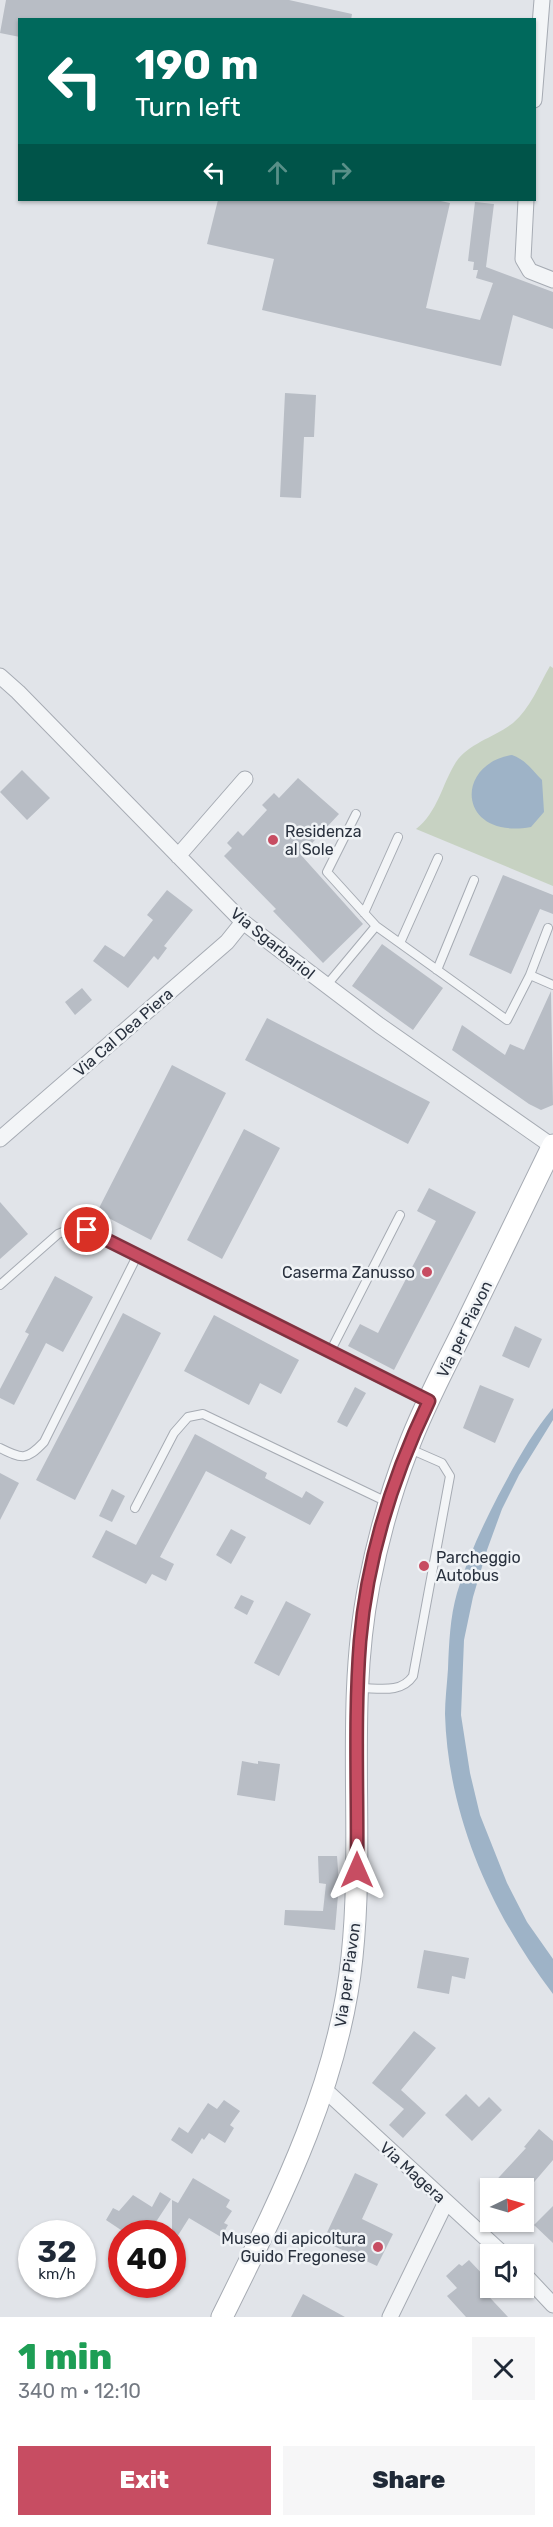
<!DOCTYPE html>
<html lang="en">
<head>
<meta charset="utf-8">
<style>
  :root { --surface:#fff; --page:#f6f6f7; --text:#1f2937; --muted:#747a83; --accent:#c74d62 }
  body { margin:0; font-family:Rubik,sans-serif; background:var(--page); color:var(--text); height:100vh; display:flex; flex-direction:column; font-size:22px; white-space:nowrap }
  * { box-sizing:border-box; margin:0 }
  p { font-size:20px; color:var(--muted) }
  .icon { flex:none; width:33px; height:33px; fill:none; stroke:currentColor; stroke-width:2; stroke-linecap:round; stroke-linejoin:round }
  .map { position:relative; height:2317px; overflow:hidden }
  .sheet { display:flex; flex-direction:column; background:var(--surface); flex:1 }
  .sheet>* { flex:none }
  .guide { position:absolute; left:18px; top:18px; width:518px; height:183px; border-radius:0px; box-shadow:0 2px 4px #0004; background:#00695c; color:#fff; overflow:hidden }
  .needle { width:39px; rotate:85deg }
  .controls { position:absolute; left:480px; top:2178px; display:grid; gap:12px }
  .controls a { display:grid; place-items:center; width:54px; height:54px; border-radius:0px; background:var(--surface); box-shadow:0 2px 4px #0004; font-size:30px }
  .speed { position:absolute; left:18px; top:2220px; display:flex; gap:12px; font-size:30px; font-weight:700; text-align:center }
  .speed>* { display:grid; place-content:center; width:78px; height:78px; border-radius:50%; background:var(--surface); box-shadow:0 2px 4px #0004; line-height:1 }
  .speed small { font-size:15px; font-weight:400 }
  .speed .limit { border:9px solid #d22; background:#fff; color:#111 }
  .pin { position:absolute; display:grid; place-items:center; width:51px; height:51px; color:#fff; margin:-26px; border:3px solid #fff; border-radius:50%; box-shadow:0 2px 6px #0007 }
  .me { position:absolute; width:66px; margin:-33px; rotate:0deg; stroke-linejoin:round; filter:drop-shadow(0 0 4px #0008) }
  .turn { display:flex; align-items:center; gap:21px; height:126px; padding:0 18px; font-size:27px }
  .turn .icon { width:78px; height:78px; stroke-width:2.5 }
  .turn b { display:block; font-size:42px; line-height:51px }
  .lanes { display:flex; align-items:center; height:57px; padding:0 18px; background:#0003; justify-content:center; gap:30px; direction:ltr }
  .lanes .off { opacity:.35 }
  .round { display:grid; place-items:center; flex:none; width:63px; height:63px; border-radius:0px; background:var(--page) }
  .overview { display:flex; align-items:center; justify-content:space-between; height:102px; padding:0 18px }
  h1 { font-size:36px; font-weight:800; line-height:45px; color:#1e9e55 }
  .primary-button { display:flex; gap:12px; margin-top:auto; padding:12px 18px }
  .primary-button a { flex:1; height:69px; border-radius:0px; background:var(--accent); color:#fff; font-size:24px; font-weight:800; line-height:69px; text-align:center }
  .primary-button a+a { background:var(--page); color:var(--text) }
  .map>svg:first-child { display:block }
  .green { fill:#c7d2c2 }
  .water { fill:#9eb3c7 }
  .building { fill:#b8bdc5 }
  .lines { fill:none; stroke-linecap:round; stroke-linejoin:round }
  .lane-casing { stroke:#a6abb3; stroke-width:10 }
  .street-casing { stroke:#a6abb3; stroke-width:17 }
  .secondary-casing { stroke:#a6abb3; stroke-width:23 }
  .lane { stroke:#f3f5f7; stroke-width:8 }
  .street { stroke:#f3f5f7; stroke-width:15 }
  .secondary { stroke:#fff; stroke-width:21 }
  .route-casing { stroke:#813240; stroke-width:15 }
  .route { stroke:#c74d62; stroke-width:10 }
  .poi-dot { fill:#c74d62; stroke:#f0f3f6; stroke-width:2 }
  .labels { text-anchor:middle; stroke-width:5; stroke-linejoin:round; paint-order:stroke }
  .poi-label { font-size:16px; fill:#2a323f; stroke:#f0f3f6; text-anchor:start }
  .street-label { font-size:16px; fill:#2a323f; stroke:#f0f3f6 }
</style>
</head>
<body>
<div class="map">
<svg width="553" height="2317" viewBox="0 0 553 2317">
  <rect width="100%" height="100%" fill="#e1e4e9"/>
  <path class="green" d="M550,666L553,668V886L416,829C438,812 442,784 456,762C469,743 495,737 513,723C530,709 539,685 550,666Z"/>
  <path class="water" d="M512,755C526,760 532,770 542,780L544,812L531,827C457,840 454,764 512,755Z
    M553,1408V1420L519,1475L502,1509L487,1550L473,1597L464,1640L461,1715L470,1773L480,1815L507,1883L527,1922L553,1959V1994C492,1914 448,1817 445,1714C445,1700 447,1684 448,1669C449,1644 450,1617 457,1593C467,1559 482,1527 498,1496C514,1466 531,1434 553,1408Z"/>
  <path class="building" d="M6,0H289L352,14L351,20H20V37L0,33Z
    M218,200H436L450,203L426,308L480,320L493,283L476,278L478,270H473L474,262L468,261L475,202L494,204L486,267L553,292V329L513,315L501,366L262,310L274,259L207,244Z
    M285,393L316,395L314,437H304L301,498L280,497Z
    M22,770L50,798L27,820L0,792Z
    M298,778L339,814L301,855L363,924L323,963L273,911L276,909L224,856L232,848L227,843L238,831L243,836L267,810L262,805L274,793L279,798Z
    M503,875L553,895V914L540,909L511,974L469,955Z
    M167,890L193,910L164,946L167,948L158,960L154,956L128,988L93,961L105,945L124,957L153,920L147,915Z
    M382,944L443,988L413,1030L352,986Z
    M82,988L92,1000L75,1015L65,1002Z
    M551,991L553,1105L541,1110L529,1104L452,1050L462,1025L505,1055L510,1044L524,1050Z
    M267,1018L430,1102L408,1144L245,1060Z
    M172,1065L226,1093L151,1240L97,1212Z
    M244,1129L280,1148L222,1259L187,1240Z
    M429,1188L476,1212L394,1370L348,1346L360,1324L378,1333L436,1221L417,1211Z
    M0,1202L28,1234L0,1259Z
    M55,1276L93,1297L63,1352L46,1343L14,1405L0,1398V1389L29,1334L25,1332Z
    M123,1313L161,1333L75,1500L36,1480Z
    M214,1315L299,1360L281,1394L260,1383L249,1405L184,1371Z
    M515,1326L542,1339L529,1368L502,1356Z
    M480,1385L514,1399L495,1443L463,1428Z
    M355,1387L366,1393L347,1427L337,1422Z
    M195,1434L267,1473L265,1478L302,1498L306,1491L324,1502L310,1525L206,1471L160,1557L174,1564L166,1581L152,1574L146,1584L92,1557L106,1530L136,1545Z
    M0,1473L19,1483L0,1520Z
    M112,1489L125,1496L112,1522L99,1516Z
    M231,1529L246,1537L231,1564L216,1555Z
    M241,1595L254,1601L247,1615L234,1608Z
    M286,1601L311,1614L279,1676L254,1663Z
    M242,1761L258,1764V1761L280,1764L275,1801L237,1795Z
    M318,1856H337L339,1884L335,1930L284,1925L285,1910L323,1911L326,1884L319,1883Z
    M424,1950L469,1958L465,1979L452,1976L449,1994L417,1988Z
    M414,2031L436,2048L401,2090L426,2113L403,2138L389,2125L404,2109L372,2083Z
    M466,2094L479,2107L489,2097L502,2110L472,2141L445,2115Z
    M224,2100L240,2111L230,2125L234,2128L225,2143L209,2133L204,2140L202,2138L192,2154L171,2140L179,2127L188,2133L208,2103L217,2109Z
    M539,2129L553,2141V2160L529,2188H489L526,2148L524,2147Z
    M355,2173L378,2184L362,2219L393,2234L377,2266L323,2241Z
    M193,2178L230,2200L226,2207L232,2211L224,2223L228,2225L221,2237L189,2218L172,2245V2200L178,2203Z
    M160,2192L171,2199L148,2234H127L106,2220L113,2208L119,2211L133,2195L152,2207Z
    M553,2206V2243L534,2225Z
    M469,2260L488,2280L480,2287L508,2317H466L447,2296L457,2288L446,2276L459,2264L462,2266Z
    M303,2294L345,2317H291Z"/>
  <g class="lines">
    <defs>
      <path id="lane" d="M356,814L327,872L376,926L507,1020L530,975
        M364,913L398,837
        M548,928L530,975L553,985
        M400,943L438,858
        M437,970L474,880
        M326,986L376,926
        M0,1285L58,1234L68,1230H87L427,1401
        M330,1352L400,1215
        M0,1448C22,1459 26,1461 44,1442L138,1254
        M135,1508L174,1433L188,1417L203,1414L387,1502
        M360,1688C378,1688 401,1694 413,1676L450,1476L442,1463L410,1449"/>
      <path id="street" d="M534,100L542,0
        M526,200L523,259L530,271L553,280
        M0,676L18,692L243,922L379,1025L552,1146
        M178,856L245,779
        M0,1139L227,942L243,922
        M324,2089L503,2254
        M524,2274L553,2305
        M390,2317L446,2202"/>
      <path id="secondary" d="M222,2317C279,2202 339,2086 352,1957C365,1833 345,1707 369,1585C378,1538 391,1492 408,1448C424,1405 446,1365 466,1324C495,1264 524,1205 553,1145"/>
    </defs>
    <use href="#lane" class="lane-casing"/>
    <use href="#street" class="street-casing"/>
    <use href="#secondary" class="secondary-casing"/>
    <use href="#lane" class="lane"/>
    <use href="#street" class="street"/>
    <use href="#secondary" class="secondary"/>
  </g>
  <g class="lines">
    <defs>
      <path id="route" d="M87,1230L429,1401C393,1476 367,1559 360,1641C354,1717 358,1794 357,1870"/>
    </defs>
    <use href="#route" class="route-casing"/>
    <use href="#route" class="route"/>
  </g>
  <g class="poi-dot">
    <circle cx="273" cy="840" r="6"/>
    <circle cx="427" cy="1272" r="6"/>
    <circle cx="424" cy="1566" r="6"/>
    <circle cx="378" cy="2247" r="6"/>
  </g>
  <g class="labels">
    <g class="poi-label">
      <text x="285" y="837">Residenza<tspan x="285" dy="18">al Sole</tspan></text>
      <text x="415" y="1278" text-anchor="end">Caserma Zanusso</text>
      <text x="436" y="1563">Parcheggio<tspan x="436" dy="18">Autobus</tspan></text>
      <text x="366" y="2244" text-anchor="end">Museo di apicoltura<tspan x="366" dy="18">Guido Fregonese</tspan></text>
    </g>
    <g class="street-label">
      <text transform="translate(273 943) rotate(39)" y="6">Via Sgarbariol</text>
      <text transform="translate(123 1032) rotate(-41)" y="6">Via Cal Dea Piera</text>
      <text transform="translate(464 1329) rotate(-64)" y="6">Via per Piavon</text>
      <text transform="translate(347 1975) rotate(-82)" y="6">Via per Piavon</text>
      <text transform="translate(413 2172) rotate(42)" y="6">Via Magera</text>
    </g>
  </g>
</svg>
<div class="controls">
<a><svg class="needle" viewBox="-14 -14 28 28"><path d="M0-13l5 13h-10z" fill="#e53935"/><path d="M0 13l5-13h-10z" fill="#747a83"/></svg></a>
<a><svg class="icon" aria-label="sound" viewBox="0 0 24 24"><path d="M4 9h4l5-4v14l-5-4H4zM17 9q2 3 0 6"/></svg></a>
</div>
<div class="speed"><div>32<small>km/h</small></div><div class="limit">40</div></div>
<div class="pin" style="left:87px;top:1230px;background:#d93025"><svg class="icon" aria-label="arrive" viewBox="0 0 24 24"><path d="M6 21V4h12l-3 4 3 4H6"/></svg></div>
<svg class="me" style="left:357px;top:1870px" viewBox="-20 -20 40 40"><path d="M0-17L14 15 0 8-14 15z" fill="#c74d62" stroke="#fff" stroke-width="4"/></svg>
<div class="guide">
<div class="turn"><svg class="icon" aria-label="left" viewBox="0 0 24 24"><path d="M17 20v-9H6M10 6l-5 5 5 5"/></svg><div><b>190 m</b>Turn left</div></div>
<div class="lanes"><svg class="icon" aria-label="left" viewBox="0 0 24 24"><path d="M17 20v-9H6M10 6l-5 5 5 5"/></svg><svg class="icon off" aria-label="ahead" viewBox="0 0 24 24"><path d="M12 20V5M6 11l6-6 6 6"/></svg><svg class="icon off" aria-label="right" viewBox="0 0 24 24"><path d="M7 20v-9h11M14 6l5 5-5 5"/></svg></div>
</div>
</div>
<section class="sheet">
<div class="overview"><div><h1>1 min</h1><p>340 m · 12:10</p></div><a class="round"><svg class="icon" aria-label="close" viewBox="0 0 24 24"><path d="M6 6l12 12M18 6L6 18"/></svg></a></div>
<div class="primary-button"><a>Exit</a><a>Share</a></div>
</section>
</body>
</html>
